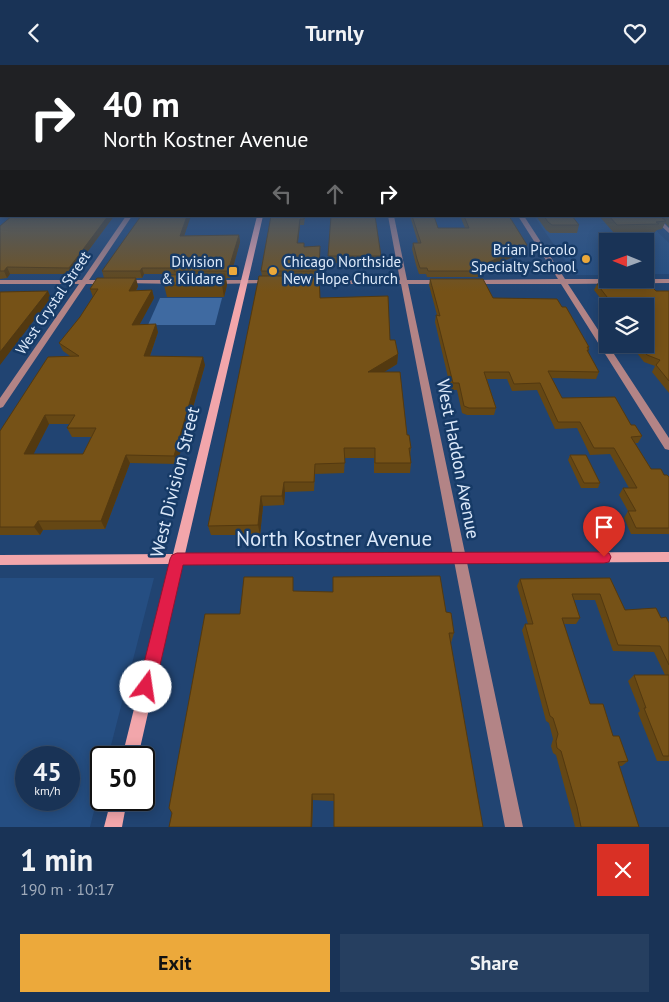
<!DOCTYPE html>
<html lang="en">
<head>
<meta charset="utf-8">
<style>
  :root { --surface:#193356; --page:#263f60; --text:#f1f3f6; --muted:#9faab9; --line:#374e6c; --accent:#eca93b }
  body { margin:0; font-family:"PT Sans",sans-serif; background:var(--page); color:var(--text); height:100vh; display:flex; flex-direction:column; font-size:19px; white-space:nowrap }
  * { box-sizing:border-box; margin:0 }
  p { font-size:16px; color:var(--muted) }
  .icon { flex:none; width:28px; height:28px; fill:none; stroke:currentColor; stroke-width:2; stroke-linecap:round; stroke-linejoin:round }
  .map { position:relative; height:762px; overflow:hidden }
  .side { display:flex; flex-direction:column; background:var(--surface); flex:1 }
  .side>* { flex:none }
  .top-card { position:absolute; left:0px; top:0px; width:670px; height:152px; box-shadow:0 2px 12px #0003,0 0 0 1px var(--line); background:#202124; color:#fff; overflow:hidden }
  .needle { width:32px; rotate:271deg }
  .controls { position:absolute; left:599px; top:168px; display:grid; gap:10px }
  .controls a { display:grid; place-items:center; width:55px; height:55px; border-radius:0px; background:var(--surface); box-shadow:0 2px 12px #0003,0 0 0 1px var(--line); font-size:25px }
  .speed { position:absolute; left:15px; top:681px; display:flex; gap:10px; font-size:25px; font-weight:700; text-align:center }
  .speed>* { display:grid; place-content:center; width:65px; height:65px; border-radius:50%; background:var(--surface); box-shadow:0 2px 12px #0003,0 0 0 1px var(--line); line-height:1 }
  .speed small { font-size:12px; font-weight:400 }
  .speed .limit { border:2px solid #111; border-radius:8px; background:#fff; color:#111 }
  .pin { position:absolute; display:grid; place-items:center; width:42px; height:42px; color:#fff; margin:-51px -21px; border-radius:50% 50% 50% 0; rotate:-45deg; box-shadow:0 0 5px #0007 }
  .pin .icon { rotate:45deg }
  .me { position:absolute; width:55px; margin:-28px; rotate:14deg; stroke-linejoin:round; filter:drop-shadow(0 0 4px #0008) }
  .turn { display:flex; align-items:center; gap:18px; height:105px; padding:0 20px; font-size:22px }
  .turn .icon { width:65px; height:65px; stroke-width:2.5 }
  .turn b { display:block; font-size:35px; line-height:42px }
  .lanes { display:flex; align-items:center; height:48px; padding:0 20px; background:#0003; justify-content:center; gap:25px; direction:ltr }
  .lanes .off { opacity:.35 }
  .round { display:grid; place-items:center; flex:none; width:52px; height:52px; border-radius:0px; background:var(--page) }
  .overview { display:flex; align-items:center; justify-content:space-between; height:85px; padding:0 20px }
  h1 { font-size:30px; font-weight:700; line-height:38px }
  .action { display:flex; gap:10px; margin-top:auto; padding:10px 20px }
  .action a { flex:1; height:58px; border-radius:0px; background:var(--accent); color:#111; font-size:20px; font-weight:700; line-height:58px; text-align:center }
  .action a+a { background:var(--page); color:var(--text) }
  header { display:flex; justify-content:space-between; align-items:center; height:65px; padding:0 20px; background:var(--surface); font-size:22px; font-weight:700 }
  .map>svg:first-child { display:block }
  .built { fill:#254e82; fill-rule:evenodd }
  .green { fill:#3f6aa1 }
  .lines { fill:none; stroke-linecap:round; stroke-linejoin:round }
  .street { fill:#b38486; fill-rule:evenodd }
  .secondary { fill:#f2a6ab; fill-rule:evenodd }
  .wall { fill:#654714; fill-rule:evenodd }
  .shaded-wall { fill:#533910 }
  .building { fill:#765217; stroke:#533910; fill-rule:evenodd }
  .route { fill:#e11d48; stroke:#92132f }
  .poi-dot { fill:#eca93b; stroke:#163a66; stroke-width:2 }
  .labels { text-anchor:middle; stroke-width:5; stroke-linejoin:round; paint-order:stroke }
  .far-poi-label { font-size:15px; fill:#dce9fa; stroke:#163a66; text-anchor:end }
  .far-street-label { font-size:15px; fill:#dce9fa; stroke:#163a66 }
  .street-label { font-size:18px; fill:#dce9fa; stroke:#163a66 }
  .near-street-label { font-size:21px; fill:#dce9fa; stroke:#163a66 }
</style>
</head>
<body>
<header><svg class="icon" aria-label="back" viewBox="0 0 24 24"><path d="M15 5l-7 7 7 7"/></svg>Turnly<svg class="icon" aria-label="heart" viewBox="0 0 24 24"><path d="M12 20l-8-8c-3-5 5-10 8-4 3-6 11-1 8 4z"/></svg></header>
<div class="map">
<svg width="669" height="762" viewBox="0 0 669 762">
  <rect width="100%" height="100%" fill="#214472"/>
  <path class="built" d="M534,151H641L669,178V209H645V176H608L607,210H575Z
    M0,513H154L108,692H101V718L90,762H0ZM26,692H69V735H26Z"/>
  <path class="green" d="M160,233H222L215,260H148Z"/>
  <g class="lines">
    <path class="street" d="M1,148V151H3L0,153Z
      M126,151H132L89,215H106L109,217L106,219H86L3,342L0,343V333L79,219H0V215H82Z
      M388,151H394L407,215H441L444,217L441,219H408L523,762H505L401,219H306L303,217L306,215H400Z
      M518,151H524L565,214H669V218L568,219L669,373V385L665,384L561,219H471L468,217L471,215L558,214Z
      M650,151H657L669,163V168Z
      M123,215H179L182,217L179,219L121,218L120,217Z
      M271,215L274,217L273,218L213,219L210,217L213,215Z"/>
    <path class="secondary" d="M257,151H263L185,489L669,487V497L182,499L138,692H122L170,499L0,500V490L173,489Z
      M111,735H127L122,762H104Z"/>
  </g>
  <path class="wall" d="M669,120V162L665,158L662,164L657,165L655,167L614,168L599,151H669Z
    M114,151L71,209H10L7,213L0,214V161Z
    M271,151H375L381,191L380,198H329L331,152H305L304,160H300L298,178H304V182L320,188L319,212L320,233L390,275L398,289L397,299L384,307L411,383L410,390L411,398L410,408H374V393H345L344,408L315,409L314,426L285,427L284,440L263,441L260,470H211L208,461L262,211L261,206Z
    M410,151H434L438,163H465L460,151H509L525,186L480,207L479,212H427L426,209H419L416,200L412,184L413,178H418Z
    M536,151H572L579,160L577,168H550L546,165Z
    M188,158L184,171L239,170L240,177L230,213H226L227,220L224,232H167L164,220L174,209H144L142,213H104L102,206Z
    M430,214L493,233L589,282L588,288L599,307L596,314L551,313L562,333L631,360L642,371L638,378H635L651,404L669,412V469H631L624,453L628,446L619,430L623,423H629L610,389L590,390L577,363L555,364L537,325L512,326L507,314H487L496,343L494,350H467L462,348L457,325H451L435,257L436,250H437L429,220Z
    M597,219L656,226H669V328L652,307L655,301L644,297L630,279H645V241H608V243L594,225Z
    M138,221L136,226L152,225L154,233L139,260L158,267L150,291L205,300L177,399L130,398L105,464L43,465L40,470H0V366L70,291L63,286L59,278L80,252L93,232L90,224ZM49,359H70L67,363L72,372H92L83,389H33Z
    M570,390L600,418L598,423H581L568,395Z
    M610,513L625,545L661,553L669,558V696H657L638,648L640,646L628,616L634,610H665L654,587L613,586L595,535H574L580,553L576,559H564L590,639L613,671L628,696L622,701H619L639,762H575L571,746L556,690L553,688L551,681L553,674L549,658L546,656L522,565L525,559H528L517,521L520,514Z
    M294,526L446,547L454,568L451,578L334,736L313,735L312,762H169L240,549Z"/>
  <path class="shaded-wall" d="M108,151H114L71,209L69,203Z
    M187,151H191L182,177L180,171Z
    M300,154V160L297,184V178Z
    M239,170L240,177L230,213L228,206Z
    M527,180L525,186L480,207L478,202Z
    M7,202L10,209L7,213L4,206Z
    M142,203L144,209L142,213L140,206Z
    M225,209L227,220L224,232L222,220Z
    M136,213L138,221L132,233L129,226Z
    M152,225L154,233L135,268L132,260Z
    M48,226L51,233L0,300V287Z
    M156,259L158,267L147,299L144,291Z
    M398,289L397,299L368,317V307Z
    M203,292L205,300L177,399L174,391Z
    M45,350L49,359L29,398L24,389Z
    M126,390L130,398L105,464L101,456Z
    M284,417L285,427L284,440L282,431Z
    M261,431L263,441L260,470L258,460Z
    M38,456L43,465L40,470L34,462Z
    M312,729L313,735L312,762H311Z"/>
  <path class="building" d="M0,120H1V138H0Z
    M12,151H108L69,203L7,202L4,206H0V161Z
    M141,151H187L180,171L239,170L228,206H174L175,203H142L140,206H102Z
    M271,151H304V154H300L297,178H304V182L320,181L319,206H261Z
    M331,151H375L381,191H328Z
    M412,151H434L438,163H469L464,151H509L527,180L478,202L480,206H428L427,203H420L417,194L413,178H421Z
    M544,151H572L579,160H552L548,157Z
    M609,151H660L666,156L656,157L659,159L617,160Z
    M225,209L222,220H164L169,210Z
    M259,211H319L320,233L388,231L390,275H395L398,289L368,307H400L407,370H409L411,383H409L411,398H375V383H344L345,398L315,399L314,417H284L282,431H261L258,460L208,461Z
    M97,213H136L129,226L152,225L132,260L156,259L144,291L203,292L174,391L126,390L101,456H38L34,462H0V366L48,292L79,291L59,278L80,252L98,224H90ZM45,350H75L67,363H96L83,389H24Z
    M430,214H483L493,233L557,234L562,242H566L589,282H587L589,285H587L599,307L548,306L562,333L615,332L631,360H635L642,371L631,372L651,404H661L664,410H667L669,412V463H636L628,446H636L623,423H637L614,383H594L580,357H558L540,318L514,319L509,307H484L496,343H469L464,341L459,318H453L436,250L440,251Z
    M648,218L656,226H669V316L656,300L660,295L647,290L638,279H645V241H614L597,219Z
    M48,226L0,287V227Z
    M570,390H586L600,418H584Z
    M440,511L446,547L451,548L454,568H449L483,762H334V729H312L311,762H169L172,748L169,743L205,549H240L244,512H293V526L333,527V512Z
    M610,513L625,545L656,543L661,553L666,552L669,558V600L660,581L618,580L600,529H572L580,553H562L590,639H603L613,671H619L628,696L618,697L639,762H581L577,742L561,686L557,683L556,676L558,669L553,653L550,651L525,559H533L520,514Z
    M634,610H669V691H663L644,643H646Z"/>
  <linearGradient id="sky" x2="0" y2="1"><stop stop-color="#12253f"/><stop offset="0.53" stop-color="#3d5c87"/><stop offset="1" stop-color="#3d5c87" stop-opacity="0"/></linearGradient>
  <rect width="669" height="226" fill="url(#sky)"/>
  <path class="route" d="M604,487L609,488L611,492L609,497L604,498L183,500L155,622L152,628L146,630L141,628L138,622L170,494L172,490L177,488Z"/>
  <g class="poi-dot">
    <circle cx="586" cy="194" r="5"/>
    <rect x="228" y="201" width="10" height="10" rx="2.5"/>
    <circle cx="273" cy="206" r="5"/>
  </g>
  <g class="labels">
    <g class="far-poi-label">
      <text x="576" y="190">Brian Piccolo<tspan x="576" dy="17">Specialty School</tspan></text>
      <text x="223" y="202">Division<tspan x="223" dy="17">&amp; Kildare</tspan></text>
      <text x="283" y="202" text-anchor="start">Chicago Northside<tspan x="283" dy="17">New Hope Church</tspan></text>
    </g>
    <g class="far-street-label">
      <text transform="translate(53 238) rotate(-56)" y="5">West Crystal Street</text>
    </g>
    <g class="street-label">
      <text transform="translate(458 394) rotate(79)" y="6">West Haddon Avenue</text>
      <text transform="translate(175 417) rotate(-76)" y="6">West Division Street</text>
    </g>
    <g class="near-street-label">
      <text x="334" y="481">North Kostner Avenue</text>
    </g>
  </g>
</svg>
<div class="controls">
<a><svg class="needle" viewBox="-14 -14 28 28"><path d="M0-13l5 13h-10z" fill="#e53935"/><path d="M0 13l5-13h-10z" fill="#9faab9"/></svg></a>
<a><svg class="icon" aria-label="layers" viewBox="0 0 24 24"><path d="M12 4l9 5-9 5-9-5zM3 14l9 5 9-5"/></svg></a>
</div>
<div class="speed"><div>45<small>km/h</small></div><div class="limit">50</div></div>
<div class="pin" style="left:604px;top:492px;background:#d93025"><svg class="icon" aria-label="arrive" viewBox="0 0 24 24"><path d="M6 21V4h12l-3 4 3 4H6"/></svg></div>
<svg class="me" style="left:146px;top:622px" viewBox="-20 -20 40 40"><circle r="19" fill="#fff"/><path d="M0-13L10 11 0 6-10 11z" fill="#e11d48"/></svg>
<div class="top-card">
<div class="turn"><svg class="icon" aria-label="right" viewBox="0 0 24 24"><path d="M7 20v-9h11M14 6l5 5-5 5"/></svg><div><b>40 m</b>North Kostner Avenue</div></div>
<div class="lanes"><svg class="icon off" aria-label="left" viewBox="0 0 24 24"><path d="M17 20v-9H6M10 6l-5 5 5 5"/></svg><svg class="icon off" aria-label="ahead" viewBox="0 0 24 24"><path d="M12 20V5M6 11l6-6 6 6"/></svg><svg class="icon" aria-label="right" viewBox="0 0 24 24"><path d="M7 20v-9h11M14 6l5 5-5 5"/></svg></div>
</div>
</div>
<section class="side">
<div class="overview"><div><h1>1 min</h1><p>190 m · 10:17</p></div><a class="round" style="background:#d93025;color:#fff"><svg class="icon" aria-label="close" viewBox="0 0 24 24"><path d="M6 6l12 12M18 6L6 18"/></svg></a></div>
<div class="action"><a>Exit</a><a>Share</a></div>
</section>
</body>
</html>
